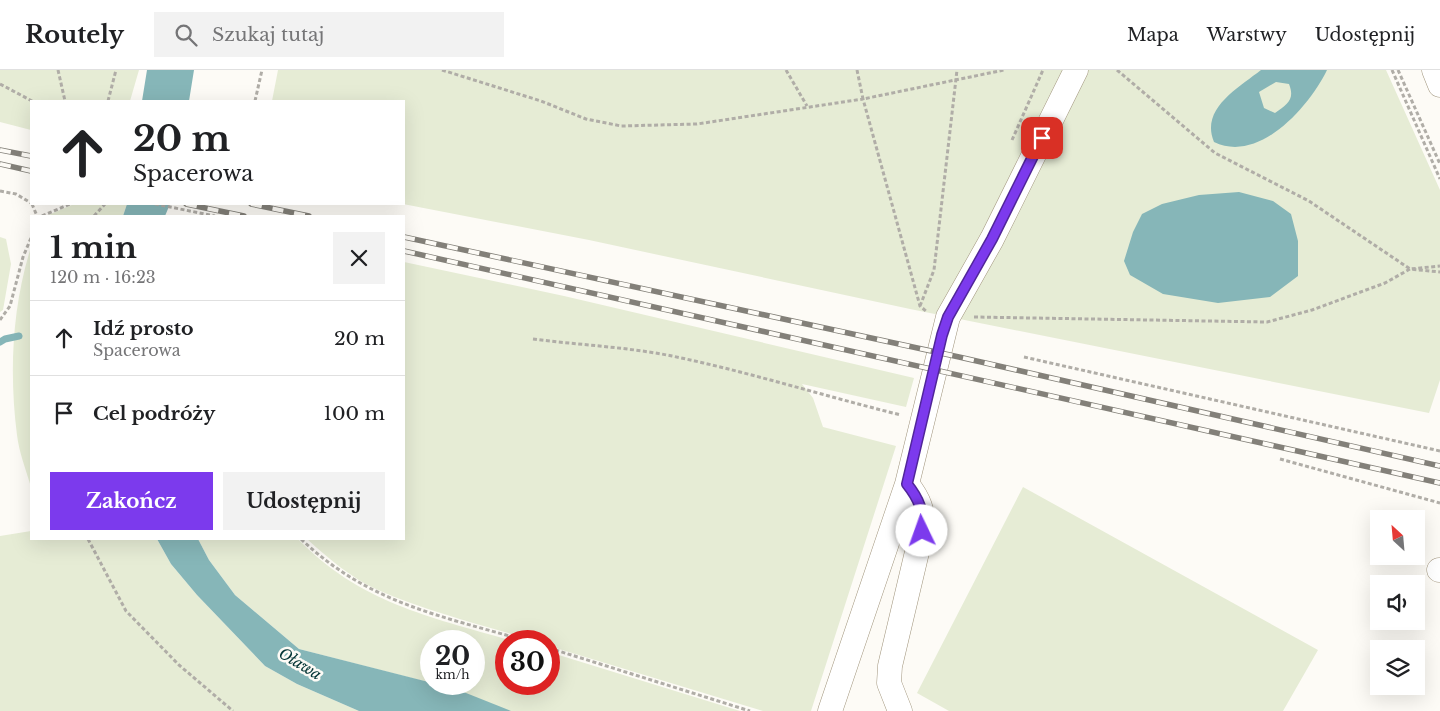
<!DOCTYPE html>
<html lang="pl">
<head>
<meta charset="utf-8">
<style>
  :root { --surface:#fff; --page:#f2f2f2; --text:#202124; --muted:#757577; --line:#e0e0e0; --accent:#7c3aed }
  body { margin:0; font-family:"Libre Baskerville",serif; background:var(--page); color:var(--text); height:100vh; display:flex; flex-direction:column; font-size:19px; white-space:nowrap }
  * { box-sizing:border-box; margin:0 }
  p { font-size:16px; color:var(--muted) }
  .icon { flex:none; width:28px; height:28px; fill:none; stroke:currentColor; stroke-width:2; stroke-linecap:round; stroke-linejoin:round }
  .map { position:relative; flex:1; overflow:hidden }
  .sheet { position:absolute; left:30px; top:145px; width:375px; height:325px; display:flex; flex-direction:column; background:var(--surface); border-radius:0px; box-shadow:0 5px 20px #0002 }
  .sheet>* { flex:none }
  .banner { position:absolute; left:30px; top:30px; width:375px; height:105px; border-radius:0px; box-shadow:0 5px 20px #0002; background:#fff; color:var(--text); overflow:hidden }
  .needle { width:32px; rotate:334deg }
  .tools { position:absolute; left:1370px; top:440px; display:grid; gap:10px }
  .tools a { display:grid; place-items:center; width:55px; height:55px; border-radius:0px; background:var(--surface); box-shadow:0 5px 20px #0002; font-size:25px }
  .speed { position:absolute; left:420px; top:560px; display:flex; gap:10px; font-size:25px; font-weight:700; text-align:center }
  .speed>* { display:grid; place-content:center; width:65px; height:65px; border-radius:50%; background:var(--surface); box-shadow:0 5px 20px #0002; line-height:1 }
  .speed small { font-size:12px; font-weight:400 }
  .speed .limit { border:8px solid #d22; background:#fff; color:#111 }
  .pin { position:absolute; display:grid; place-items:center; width:42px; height:42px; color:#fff; margin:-21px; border-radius:10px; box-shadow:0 2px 8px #0006 }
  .me { position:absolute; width:55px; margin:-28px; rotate:357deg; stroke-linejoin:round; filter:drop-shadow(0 0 4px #0008) }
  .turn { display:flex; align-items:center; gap:18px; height:105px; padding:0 20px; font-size:22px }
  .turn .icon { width:65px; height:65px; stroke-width:2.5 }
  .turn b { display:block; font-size:35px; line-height:42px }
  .round { display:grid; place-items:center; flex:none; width:52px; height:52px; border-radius:0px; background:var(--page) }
  .overview { display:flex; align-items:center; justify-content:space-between; height:85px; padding:0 20px }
  h1 { font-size:30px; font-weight:700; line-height:38px }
  .primary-button { display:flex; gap:10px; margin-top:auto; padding:10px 20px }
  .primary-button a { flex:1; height:58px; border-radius:0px; background:var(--accent); color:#fff; font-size:20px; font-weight:700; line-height:58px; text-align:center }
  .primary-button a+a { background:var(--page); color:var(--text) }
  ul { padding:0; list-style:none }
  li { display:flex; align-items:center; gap:15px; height:75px; padding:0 20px; border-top:1px solid var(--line) }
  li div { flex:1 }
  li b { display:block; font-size:19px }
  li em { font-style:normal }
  header { display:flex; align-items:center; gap:30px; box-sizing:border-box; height:70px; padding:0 25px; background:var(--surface); border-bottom:1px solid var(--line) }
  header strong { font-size:24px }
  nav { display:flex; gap:28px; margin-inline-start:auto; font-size:18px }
  .search { width:350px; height:45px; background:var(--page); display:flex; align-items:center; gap:12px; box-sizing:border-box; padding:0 18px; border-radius:0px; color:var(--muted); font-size:19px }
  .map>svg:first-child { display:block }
  .green { fill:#e6ecd5 }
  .water { fill:#86b6b8; fill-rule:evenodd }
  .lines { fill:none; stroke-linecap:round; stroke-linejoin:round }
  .stream { stroke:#86b6b8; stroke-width:7 }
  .minor-casing { stroke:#a1957d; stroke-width:25 }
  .path { stroke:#b0ada7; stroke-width:3; stroke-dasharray:4 2.5; stroke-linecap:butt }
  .minor { stroke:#fff; stroke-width:24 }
  .rail-casing { stroke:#838079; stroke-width:5.5 }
  .rail { stroke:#fdfbf6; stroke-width:4; stroke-dasharray:11; stroke-linecap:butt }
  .route-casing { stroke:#51269a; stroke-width:12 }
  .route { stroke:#7c3aed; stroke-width:9 }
  .labels { text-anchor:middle; stroke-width:5; stroke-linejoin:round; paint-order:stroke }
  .water-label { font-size:15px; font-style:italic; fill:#013334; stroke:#fdfbf6 }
</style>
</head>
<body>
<header>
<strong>Routely</strong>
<div class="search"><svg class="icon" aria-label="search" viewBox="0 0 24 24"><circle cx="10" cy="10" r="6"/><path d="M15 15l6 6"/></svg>Szukaj tutaj</div>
<nav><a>Mapa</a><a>Warstwy</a><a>Udostępnij</a></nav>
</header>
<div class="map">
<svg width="1440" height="641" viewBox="0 0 1440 641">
  <rect width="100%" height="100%" fill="#fdfbf6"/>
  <path class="green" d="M0,0H139L130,31H31V60L0,52Z
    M278,0H1386L1440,120V310L1429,343L910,239L589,170L403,134L404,31H272Z
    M74,134H127L123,146H46Z
    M0,167L6,169L11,194L3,240L0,242Z
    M31,177V417C26,400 19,382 17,365C9,303 12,237 31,177Z
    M404,192L564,226L914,308L906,337L802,314L813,328L823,357L896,376L811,641H763L549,576V571H535C483,555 428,542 378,520C351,508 328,488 307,469H404Z
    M1023,417L1318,580L1283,641H949L917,623Z
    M31,461V469H157L171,494L197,525L265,596L297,614L359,641H0V466Z
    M198,469H298C360,533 430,547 513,571H506V614H549V582L740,641H510L435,614H474V571H431V613L299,579L235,525L209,490Z"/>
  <path class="water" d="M147,0H194L189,31H142Z
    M1261,0H1327C1309,37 1259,94 1214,72C1200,39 1238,18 1261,0ZM1276,12L1289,14C1295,29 1288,34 1275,43L1264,38L1259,22Z
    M1239,122L1273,131L1291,144L1298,171V206L1270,227L1218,233L1163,224L1130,205L1124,191L1133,162L1142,144L1162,134L1199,125Z
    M127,134H170L165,146H123Z
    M157,469H198L209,490L235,525L299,579L456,619L511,641H359L297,614L265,596L197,525L171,494Z"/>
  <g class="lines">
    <path class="stream" d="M0,272L5,269L19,266"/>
    <defs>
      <path id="minor" d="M1434,0L1440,15
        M1439,500H1440
        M830,641L907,414L948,247L992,169L1076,0
        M900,641L889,613L890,596L922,461C924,441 919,429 907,414"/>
    </defs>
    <use href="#minor" class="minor-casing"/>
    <path class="path" d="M58,0L65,31
      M442,0L541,31L586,49L621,56L697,54L863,29L920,236L926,241
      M786,0L807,36
      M857,0L863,29L1004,0
      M1117,0L1215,83L1309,131L1410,199L1440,196
      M1392,0L1440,109
      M1398,0L1440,94
      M0,14L32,31
      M108,31L116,0
      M255,31L262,0
      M1012,70L1043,0
      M0,121L16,124L31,133
      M32,134L37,146
      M155,134L215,146
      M42,146L70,134
      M94,146L105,134
      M920,236L934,200L957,0
      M974,247L1267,252L1312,240L1385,213L1410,199L1440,202
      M0,250L10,236L23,187L31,168
      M533,269C579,275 627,277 672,286C749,302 824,326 901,345
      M1024,287L1440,381
      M1280,389L1440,433
      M88,469L126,541L179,595L233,641
      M301,469C368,533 441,546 527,571
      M549,578L750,641"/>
    <use href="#minor" class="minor"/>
    <defs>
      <path id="rail" d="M0,80L31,86
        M0,94L31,101
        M186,134L244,146
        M251,134L309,146
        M404,167L959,287L1440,396
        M404,181L1440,413"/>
    </defs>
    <use href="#rail" class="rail-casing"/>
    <use href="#rail" class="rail"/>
  </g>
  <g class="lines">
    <defs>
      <path id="route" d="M922,461C924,441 919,429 907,414L942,265L948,247L992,169L1042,68"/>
    </defs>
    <use href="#route" class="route-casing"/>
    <use href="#route" class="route"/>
  </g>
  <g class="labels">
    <g class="water-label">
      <text transform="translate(300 594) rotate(31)" y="5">Oława</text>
    </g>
  </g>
</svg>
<div class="tools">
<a><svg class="needle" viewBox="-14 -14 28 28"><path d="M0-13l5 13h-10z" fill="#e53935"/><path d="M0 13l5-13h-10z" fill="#757577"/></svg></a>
<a><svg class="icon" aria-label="sound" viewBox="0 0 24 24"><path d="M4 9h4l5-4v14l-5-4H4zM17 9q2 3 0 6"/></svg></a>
<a><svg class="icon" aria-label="layers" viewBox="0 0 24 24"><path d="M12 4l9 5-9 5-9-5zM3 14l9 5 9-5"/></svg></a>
</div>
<div class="speed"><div>20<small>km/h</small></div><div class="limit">30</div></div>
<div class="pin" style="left:1042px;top:68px;background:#d93025"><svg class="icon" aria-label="arrive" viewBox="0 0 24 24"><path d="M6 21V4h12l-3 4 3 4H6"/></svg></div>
<svg class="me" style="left:922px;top:461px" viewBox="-20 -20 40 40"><circle r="19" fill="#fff"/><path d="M0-13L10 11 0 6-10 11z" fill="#7c3aed"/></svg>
<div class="banner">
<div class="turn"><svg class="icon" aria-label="ahead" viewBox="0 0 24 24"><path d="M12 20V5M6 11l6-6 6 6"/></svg><div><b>20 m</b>Spacerowa</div></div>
</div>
<section class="sheet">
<div class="overview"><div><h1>1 min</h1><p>120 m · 16:23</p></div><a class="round"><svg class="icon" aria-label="close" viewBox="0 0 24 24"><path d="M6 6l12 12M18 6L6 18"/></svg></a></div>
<ul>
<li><svg class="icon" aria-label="ahead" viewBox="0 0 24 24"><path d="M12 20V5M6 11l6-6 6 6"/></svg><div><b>Idź prosto</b><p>Spacerowa</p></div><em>20 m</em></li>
<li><svg class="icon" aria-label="arrive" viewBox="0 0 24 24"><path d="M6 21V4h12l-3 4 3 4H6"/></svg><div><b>Cel podróży</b></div><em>100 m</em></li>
</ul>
<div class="primary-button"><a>Zakończ</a><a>Udostępnij</a></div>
</section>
</div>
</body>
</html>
